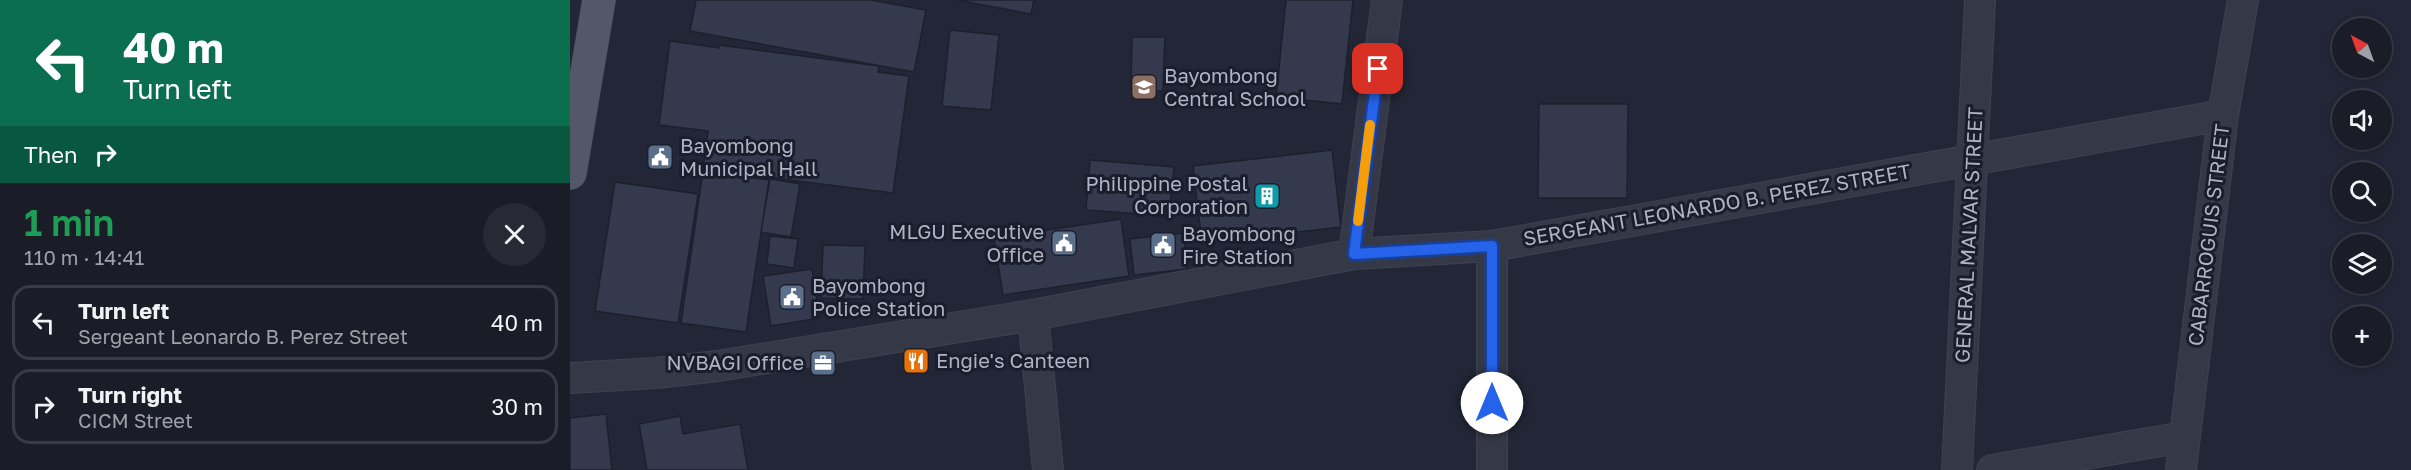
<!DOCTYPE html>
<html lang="en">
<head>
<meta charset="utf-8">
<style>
  :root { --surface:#1a1c28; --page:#272934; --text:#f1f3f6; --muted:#9fa1a8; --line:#383a45 }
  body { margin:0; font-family:"Golos Text",sans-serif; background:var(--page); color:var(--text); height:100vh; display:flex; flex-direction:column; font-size:22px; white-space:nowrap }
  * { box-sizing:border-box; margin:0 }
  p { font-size:20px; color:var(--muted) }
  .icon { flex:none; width:33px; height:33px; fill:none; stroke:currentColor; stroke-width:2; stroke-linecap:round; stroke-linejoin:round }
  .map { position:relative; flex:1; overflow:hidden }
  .sheet { display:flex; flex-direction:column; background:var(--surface); width:570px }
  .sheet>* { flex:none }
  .top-card { background:#0b6e4f; color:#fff; overflow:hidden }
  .needle { width:39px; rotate:319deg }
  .tools { position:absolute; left:1762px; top:18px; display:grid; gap:12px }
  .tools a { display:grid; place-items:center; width:60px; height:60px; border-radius:50%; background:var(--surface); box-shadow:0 3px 9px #0003,0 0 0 2px var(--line); font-size:30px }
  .pin { position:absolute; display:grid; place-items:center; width:51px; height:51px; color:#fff; margin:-26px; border-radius:12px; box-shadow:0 3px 9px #0006 }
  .me { position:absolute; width:66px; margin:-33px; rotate:0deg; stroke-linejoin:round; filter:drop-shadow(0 0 4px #0008) }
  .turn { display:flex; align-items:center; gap:21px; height:126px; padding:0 24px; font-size:27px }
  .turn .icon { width:78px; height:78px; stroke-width:2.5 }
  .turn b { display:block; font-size:42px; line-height:51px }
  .then { display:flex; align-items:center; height:57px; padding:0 24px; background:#0003; gap:12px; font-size:22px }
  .round { display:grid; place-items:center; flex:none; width:63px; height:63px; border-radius:32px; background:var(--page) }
  .summary { display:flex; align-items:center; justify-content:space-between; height:102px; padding:0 24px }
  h1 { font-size:36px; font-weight:600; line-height:45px; color:#1e9e55 }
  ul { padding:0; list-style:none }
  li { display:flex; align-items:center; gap:18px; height:75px; margin:0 12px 9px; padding:0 12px; border:3px solid var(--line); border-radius:18px }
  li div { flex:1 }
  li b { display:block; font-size:22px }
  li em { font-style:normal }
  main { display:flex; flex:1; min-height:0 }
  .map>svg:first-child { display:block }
  .building { fill:#34394d; stroke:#1c202e; stroke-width:1.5 }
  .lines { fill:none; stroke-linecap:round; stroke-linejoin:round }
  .minor-casing { stroke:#3e4251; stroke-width:32 }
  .major-casing { stroke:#3e4251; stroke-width:34 }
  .minor { stroke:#353947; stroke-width:30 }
  .major { stroke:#535767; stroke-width:33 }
  .route-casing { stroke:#184099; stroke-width:15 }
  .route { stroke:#2563eb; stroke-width:10 }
  .slow { stroke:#f59e0b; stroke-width:10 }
  .labels { text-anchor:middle; stroke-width:6; stroke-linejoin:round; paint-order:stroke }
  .poi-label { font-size:20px; fill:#afb3c4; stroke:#1a1e2c; text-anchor:start }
  .street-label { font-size:20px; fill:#afb3c4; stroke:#1a1e2c }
</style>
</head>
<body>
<main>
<section class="sheet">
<div class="top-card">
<div class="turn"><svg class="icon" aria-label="left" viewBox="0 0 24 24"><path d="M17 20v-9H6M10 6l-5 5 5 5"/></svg><div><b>40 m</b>Turn left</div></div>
<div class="then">Then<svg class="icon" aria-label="right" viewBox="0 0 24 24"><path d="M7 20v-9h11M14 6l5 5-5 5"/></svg></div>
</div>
<div class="summary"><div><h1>1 min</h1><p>110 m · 14:41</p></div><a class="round"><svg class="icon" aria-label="close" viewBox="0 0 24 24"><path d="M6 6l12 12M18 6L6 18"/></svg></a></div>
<ul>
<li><svg class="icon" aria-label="left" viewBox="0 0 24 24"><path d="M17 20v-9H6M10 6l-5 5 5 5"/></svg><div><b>Turn left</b><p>Sergeant Leonardo B. Perez Street</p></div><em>40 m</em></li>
<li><svg class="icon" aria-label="right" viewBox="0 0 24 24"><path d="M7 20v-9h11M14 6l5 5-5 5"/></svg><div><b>Turn right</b><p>CICM Street</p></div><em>30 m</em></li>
</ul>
</section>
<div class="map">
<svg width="1841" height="470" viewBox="0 0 1841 470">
  <rect width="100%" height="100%" fill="#222636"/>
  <path class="building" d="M126,0H301L356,10L344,72L120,31Z
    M387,0H464L461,14Z
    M716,0H783L772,104L706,97Z
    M380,30L429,35L421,110L372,106Z
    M562,37H595L593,91H561Z
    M100,41L149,48V45L309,66L308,72L339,76L323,193L133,169L138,131L89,125Z
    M969,104H1058L1057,198H968Z
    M762,150L771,227L632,243L623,166Z
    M520,160L604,167L599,216L516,210Z
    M133,171L199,180L176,332L111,323Z
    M200,179L230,184L221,237L191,232Z
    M45,182L128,194L108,323L25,311Z
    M551,219L559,276L433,295L424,238Z
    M614,233L617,269L564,275L560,239Z
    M200,236L228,239L224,268L197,264Z
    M253,245L295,246L293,299L251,298Z
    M242,269L250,318L201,326L193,276Z
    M36,414L42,470H0V418Z
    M110,416L113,434L170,424L178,470H77L69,424Z"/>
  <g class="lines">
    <defs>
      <path id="minor" d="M922,246V470
        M784,254L817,0
        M463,315L478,470
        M0,378L86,373L148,366L463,315L784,254L922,246L1653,115
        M1387,470L1410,0
        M1422,470L1614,437
        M1611,470L1653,115L1673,0"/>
      <path id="major" d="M0,173L29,0"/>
    </defs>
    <use href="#minor" class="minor-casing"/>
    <use href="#major" class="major-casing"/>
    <use href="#minor" class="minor"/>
    <use href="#major" class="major"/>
  </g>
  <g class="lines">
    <defs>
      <path id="route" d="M808,69L784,254L922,246V403"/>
    </defs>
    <use href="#route" class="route-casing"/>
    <use href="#route" class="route"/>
    <path class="slow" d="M788,221L800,125"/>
  </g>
  <defs>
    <symbol id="school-square" viewBox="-11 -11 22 22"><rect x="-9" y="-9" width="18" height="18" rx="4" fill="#8d6e63" stroke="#1a1e2c"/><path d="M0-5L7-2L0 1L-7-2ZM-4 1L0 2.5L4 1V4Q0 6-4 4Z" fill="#fff"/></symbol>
    <symbol id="civic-square" viewBox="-11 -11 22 22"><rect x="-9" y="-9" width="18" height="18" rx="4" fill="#5c6f8a" stroke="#1a1e2c"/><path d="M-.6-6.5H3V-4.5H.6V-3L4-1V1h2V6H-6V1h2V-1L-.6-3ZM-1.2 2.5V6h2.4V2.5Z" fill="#fff"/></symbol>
    <symbol id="building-square" viewBox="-11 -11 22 22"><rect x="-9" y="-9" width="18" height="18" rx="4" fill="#0f9aa8" stroke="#1a1e2c"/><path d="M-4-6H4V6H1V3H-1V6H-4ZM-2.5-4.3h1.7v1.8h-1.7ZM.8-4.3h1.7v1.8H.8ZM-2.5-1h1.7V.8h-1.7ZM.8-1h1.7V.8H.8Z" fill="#fff"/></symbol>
    <symbol id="restaurant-square" viewBox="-11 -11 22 22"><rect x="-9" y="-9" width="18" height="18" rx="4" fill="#e8710a" stroke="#1a1e2c"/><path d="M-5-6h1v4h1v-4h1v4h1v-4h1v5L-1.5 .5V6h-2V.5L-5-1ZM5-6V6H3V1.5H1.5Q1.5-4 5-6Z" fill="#fff"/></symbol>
    <symbol id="office-square" viewBox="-11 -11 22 22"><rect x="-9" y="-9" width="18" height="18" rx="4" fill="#5c6f8a" stroke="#1a1e2c"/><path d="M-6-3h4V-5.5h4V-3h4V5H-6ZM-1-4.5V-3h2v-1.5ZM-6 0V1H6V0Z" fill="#fff"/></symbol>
  </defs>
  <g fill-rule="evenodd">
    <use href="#school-square" x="559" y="72" width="30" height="30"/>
    <use href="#civic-square" x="75" y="142" width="30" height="30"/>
    <use href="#building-square" x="682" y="181" width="30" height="30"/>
    <use href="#civic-square" x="479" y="228" width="30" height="30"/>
    <use href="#civic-square" x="578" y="230" width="30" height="30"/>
    <use href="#civic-square" x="207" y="282" width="30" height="30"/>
    <use href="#restaurant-square" x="331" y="346" width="30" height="30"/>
    <use href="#office-square" x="238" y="348" width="30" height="30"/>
  </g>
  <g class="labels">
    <g class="poi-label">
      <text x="594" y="83">Bayombong<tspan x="594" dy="23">Central School</tspan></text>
      <text x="110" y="153">Bayombong<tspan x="110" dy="23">Municipal Hall</tspan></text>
      <text x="678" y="191" text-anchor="end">Philippine Postal<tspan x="678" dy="23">Corporation</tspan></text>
      <text x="474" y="239" text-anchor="end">MLGU Executive<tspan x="474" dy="23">Office</tspan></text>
      <text x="612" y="241">Bayombong<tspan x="612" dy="23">Fire Station</tspan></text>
      <text x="242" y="293">Bayombong<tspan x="242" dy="23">Police Station</tspan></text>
      <text x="366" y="368">Engie's Canteen</text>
      <text x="234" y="370" text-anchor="end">NVBAGI Office</text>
    </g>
    <g class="street-label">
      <text transform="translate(1147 205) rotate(-10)" y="7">SERGEANT LEONARDO B. PEREZ STREET</text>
      <text transform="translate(1399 235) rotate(-87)" y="7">GENERAL MALVAR STREET</text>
      <text transform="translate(1639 235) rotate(-83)" y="7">CABARROGUIS STREET</text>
    </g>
  </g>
</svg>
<div class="tools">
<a><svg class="needle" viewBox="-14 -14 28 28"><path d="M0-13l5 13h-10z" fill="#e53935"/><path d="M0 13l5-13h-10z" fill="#9fa1a8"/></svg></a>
<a><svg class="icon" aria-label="sound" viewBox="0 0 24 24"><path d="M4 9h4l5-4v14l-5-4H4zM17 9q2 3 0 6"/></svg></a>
<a><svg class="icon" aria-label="search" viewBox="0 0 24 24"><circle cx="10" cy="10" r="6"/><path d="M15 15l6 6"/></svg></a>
<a><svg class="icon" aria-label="layers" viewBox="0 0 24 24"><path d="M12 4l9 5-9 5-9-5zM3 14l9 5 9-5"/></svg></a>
<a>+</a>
</div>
<div class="pin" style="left:808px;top:69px;background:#d93025"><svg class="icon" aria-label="arrive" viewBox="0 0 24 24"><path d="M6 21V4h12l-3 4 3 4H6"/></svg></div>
<svg class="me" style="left:922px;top:403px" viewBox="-20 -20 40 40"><circle r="19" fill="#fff"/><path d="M0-13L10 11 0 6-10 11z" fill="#2563eb"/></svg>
</div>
</main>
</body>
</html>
